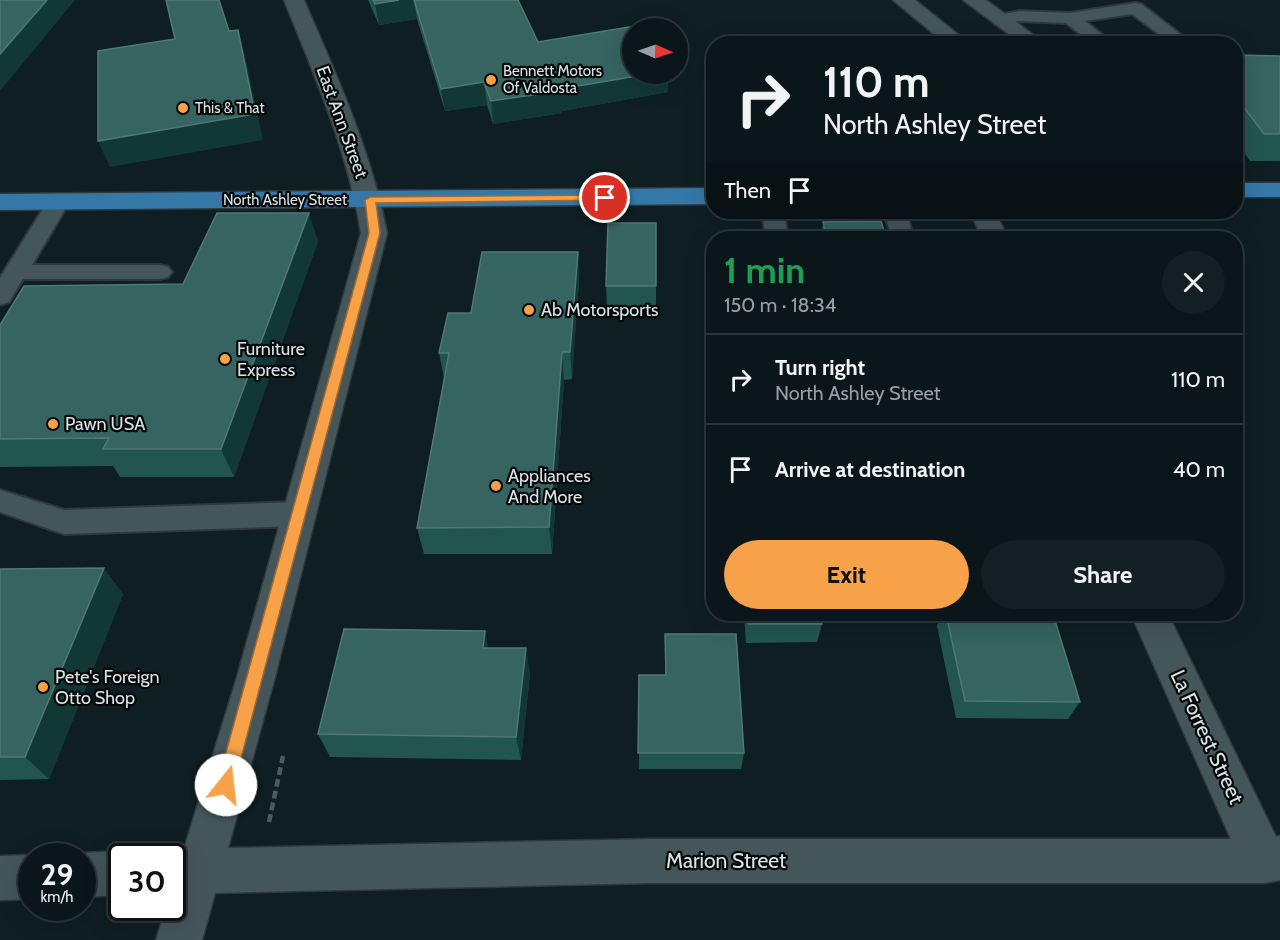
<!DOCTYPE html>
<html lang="en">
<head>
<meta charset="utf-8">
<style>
  :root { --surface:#0a161a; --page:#131f23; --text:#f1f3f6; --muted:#999fa2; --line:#2a3539; --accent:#f7a149 }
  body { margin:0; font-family:Cabin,sans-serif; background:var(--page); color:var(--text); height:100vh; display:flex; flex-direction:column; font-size:22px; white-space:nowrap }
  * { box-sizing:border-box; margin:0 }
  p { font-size:20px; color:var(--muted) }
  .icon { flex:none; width:33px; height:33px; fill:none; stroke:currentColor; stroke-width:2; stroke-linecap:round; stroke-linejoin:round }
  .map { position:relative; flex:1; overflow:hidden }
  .drawer { position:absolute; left:706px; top:231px; width:537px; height:390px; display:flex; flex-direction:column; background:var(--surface); border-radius:24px; box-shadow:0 6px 24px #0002,0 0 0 2px var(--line) }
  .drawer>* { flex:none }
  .top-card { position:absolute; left:706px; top:36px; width:537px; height:183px; border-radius:24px; box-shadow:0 6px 24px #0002,0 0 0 2px var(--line); background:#0a161a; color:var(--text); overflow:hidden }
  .needle { width:39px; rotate:92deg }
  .fabs { position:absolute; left:622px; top:18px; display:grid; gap:12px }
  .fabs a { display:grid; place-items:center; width:66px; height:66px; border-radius:50%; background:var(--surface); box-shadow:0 6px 24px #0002,0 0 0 2px var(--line); font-size:30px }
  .speed { position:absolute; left:18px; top:843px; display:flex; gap:12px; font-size:30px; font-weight:700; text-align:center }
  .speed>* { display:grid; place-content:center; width:78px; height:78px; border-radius:50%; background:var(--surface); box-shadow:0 6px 24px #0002,0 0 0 2px var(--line); line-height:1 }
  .speed small { font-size:15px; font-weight:400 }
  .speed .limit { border:3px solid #111; border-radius:9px; background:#fff; color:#111 }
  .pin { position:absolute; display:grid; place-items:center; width:51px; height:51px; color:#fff; margin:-26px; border:3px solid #fff; border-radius:50%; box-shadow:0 2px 6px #0007 }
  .me { position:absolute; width:66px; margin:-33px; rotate:16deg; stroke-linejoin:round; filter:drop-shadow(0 0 4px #0008) }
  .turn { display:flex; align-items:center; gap:21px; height:126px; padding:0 18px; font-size:27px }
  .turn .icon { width:78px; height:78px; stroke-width:2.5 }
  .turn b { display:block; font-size:42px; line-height:51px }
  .then { display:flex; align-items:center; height:57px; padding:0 18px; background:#0003; gap:12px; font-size:22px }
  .round { display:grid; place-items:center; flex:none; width:63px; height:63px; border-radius:32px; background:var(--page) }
  .summary { display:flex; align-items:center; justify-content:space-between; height:102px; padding:0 18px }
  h1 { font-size:36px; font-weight:800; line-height:45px; color:#1e9e55 }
  .button { display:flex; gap:12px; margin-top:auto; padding:12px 18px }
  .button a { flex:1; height:69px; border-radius:36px; background:var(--accent); color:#111; font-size:24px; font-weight:800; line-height:69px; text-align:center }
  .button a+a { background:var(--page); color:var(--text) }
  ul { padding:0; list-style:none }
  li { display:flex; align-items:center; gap:18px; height:90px; padding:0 18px; border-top:2px solid var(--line) }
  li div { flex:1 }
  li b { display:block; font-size:22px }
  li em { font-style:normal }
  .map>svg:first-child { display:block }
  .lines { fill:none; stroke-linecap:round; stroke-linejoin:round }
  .service-casing { stroke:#30383b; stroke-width:4 }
  .minor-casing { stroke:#30383b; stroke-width:3 }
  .primary-casing { stroke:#30383b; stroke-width:3 }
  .path { stroke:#4c5a5e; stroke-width:4.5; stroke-dasharray:8 4; stroke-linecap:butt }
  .service { fill:#45565b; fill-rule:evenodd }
  .minor { fill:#45565b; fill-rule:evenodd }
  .primary { fill:#3478a8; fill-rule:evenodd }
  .wall { fill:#23554f }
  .shaded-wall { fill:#123836 }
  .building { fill:#366460; stroke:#507875; stroke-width:1.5 }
  .route { fill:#f7a149; stroke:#a1692f; stroke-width:1.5 }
  .poi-dot { fill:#f7a149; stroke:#030708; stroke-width:2 }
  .labels { text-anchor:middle; stroke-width:4.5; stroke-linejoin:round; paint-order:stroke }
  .far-poi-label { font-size:15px; fill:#d9e3e6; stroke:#030708; text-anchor:start }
  .far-street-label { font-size:15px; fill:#d9e3e6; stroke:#030708 }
  .street-label { font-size:18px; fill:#d9e3e6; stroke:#030708 }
  .poi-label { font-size:18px; fill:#d9e3e6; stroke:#030708; text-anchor:start }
  .near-street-label { font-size:21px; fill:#d9e3e6; stroke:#030708 }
</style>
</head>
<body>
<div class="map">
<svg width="1280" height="940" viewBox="0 0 1280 940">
  <rect width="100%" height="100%" fill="#0e1e22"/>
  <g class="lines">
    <defs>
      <path id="service" d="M1135,3L1141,4L1193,44H1172L1132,14L1085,21L1114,44H1093L1066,23L1019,21L1001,25L995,24L992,20L995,16L1019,11L1070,13Z
        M59,194L67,196L70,201L32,265H160L168,267L172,272L168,277L160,279H23L9,302L0,305V278L51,196Z
        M762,212H784L788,238H766Z
        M884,212H906L914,238H892Z
        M0,490L64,510L299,502L309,506L314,514L309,522L299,526L64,534L0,512Z"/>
      <path id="minor" d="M284,0H304C337,76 371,151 387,233L275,677L228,848L650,839H1231L1131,614H1168L1276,837L1280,836V880L1264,883H650L215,893L202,940H156L166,908H172V856H156L172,850L184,849L237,677L361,233C348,151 315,77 284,0Z
        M893,0H915L970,44H946Z
        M963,0H986L1046,44H1022Z
        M970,212H995L1008,238H982Z
        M122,851L136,856H122V895L82,897V856H73L82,853Z
        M32,855L37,856H32V899L0,900V856Z"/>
      <path id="primary" d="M1236,183H1280V197H1236Z
        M714,188V204L0,210V194Z"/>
    </defs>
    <use href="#service" class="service-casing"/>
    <use href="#minor" class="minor-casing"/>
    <use href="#primary" class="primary-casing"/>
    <path class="path" d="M269,822L283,756"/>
    <use href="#service" class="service"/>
    <use href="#minor" class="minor"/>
    <use href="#primary" class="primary"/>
  </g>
  <path class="wall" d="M368,0H518L538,42L668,92L562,111V113L493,124L487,105L445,111L417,19L379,25Z
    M1236,55L1280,56V161H1250L1236,141Z
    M823,222L886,238H821Z
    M656,223V306H607L606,286Z
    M318,241L234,477H120L113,466L0,467V325L183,284Z
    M578,252L579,280L572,379L564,380L552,554H424L417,528L444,378L439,353L471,313Z
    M0,569L123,594L49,779L0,780Z
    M744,614H820L822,624L817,642L746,643Z
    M942,614H1053L1080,702L1068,719L956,718L937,626Z
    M665,634L744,753L741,769H639V675H665Z
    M488,648L530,673L521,760L330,757L318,734Z"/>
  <path class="shaded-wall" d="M47,0H75L0,91V54Z
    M399,0H414L417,19L379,25L375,4Z
    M238,30L245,55L263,140L110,167L98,141Z
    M649,74H668V92L562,111V113L493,124L491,101Z
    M484,82L487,105L445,111L441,89Z
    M309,213L318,241L234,477L221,449Z
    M578,252L579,280L572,379L570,352Z
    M562,352L564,380L552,554L549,527Z
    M104,568L123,594L49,779L25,757Z
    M485,631L490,656L483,648Z
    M526,648L530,673L521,760L516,737Z"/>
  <path class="building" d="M0,0H47L0,54Z
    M166,0H219L229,31L238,30L255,114L98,141V51L175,39Z
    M373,0H399L375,4Z
    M414,0H518L538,42L635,26L637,28H633V74H649L560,89L561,91L491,101L484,82L441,89Z
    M1236,55L1280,56V134H1264L1236,97Z
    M217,213H309L221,449H103L109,438L0,439V325L24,286L183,284Z
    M881,221L886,238H827L823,222Z
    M608,223H656V286H606Z
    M482,252H578L570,352H562L549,527L417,528L449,353H439L448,313H471Z
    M104,568L25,757H0V569Z
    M748,614H820L822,624H749Z
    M946,614H1053L1080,702L965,701Z
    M344,629L485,631L483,648H526L516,737L318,734Z
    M665,634H736L744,753H638L639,675H666Z"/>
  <path class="route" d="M605,195L610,198L608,200L376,203L380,233L234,785L232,791L226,793L219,791L217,785L369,233L365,200L370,197Z"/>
  <g class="poi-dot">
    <circle cx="491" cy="80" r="6"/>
    <circle cx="183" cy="108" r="6"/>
    <circle cx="529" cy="310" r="6"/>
    <circle cx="225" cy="359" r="6"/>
    <circle cx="53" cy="424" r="6"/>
    <circle cx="496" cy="486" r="6"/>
    <circle cx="43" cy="687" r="6"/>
  </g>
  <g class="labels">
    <g class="far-poi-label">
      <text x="503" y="76">Bennett Motors<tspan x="503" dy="17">Of Valdosta</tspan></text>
      <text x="195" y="113">This &amp; That</text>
    </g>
    <g class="far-street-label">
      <text x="285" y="205">North Ashley Street</text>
    </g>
    <g class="street-label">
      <text transform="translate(342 122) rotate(70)" y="6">East Ann Street</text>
    </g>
    <g class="poi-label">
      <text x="541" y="316">Ab Motorsports</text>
      <text x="237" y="355">Furniture<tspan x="237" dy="21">Express</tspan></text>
      <text x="65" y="430">Pawn USA</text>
      <text x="508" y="482">Appliances<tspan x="508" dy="21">And More</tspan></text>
      <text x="55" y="683">Pete's Foreign<tspan x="55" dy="21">Otto Shop</tspan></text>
    </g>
    <g class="near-street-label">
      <text transform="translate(1207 737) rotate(65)" y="7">La Forrest Street</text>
      <text x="726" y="868">Marion Street</text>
    </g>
  </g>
</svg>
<div class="fabs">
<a><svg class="needle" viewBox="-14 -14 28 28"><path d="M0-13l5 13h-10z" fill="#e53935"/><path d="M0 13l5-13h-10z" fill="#999fa2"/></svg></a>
</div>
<div class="speed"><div>29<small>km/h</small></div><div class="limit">30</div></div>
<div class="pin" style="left:605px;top:198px;background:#d93025"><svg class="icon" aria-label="arrive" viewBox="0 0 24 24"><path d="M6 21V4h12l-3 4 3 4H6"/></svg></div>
<svg class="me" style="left:226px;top:785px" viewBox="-20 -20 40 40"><circle r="19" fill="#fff"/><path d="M0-13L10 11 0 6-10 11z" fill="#f7a149"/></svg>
<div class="top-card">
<div class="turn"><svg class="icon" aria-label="right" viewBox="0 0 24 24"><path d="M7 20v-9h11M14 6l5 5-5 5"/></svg><div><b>110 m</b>North Ashley Street</div></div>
<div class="then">Then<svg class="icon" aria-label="arrive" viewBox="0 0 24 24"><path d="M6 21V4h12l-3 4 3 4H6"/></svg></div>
</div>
<section class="drawer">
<div class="summary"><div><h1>1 min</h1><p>150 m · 18:34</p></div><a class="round"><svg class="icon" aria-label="close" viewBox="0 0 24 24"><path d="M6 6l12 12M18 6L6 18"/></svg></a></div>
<ul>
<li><svg class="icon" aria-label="right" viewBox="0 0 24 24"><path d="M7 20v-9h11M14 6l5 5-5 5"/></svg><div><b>Turn right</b><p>North Ashley Street</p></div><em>110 m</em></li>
<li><svg class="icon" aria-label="arrive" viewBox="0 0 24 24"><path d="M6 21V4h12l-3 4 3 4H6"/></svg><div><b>Arrive at destination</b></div><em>40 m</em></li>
</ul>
<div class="button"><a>Exit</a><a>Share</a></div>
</section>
</div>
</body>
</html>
